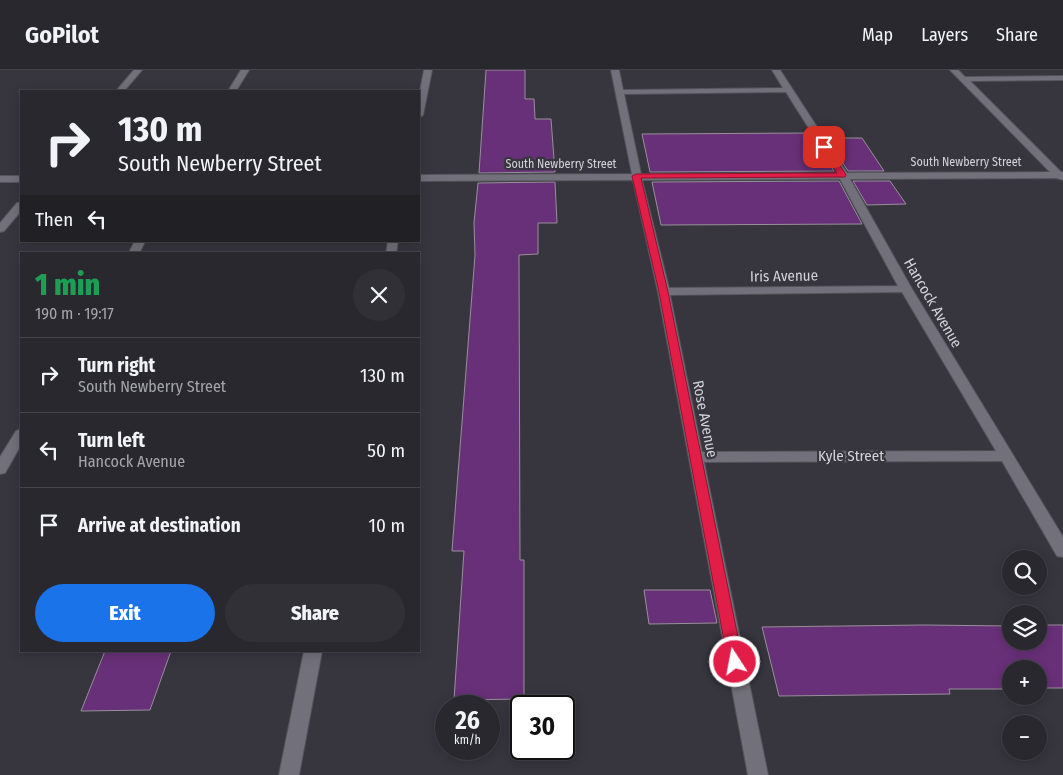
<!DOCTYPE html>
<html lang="en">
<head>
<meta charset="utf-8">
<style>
  :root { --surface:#29282f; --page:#313037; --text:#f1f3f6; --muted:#a5a6aa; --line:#45444b; --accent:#1a73e8 }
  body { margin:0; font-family:"Fira Sans Condensed",sans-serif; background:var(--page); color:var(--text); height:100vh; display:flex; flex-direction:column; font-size:19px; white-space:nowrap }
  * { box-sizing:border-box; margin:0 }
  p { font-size:16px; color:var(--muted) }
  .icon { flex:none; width:28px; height:28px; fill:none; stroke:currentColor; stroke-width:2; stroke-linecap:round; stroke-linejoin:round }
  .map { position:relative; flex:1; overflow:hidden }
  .details { position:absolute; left:20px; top:182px; width:400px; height:400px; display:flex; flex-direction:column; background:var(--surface); border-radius:0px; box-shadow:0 2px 12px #0003,0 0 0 1px var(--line) }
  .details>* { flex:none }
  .hud { position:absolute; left:20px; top:20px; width:400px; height:152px; border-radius:0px; box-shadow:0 2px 12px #0003,0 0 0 1px var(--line); background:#29282f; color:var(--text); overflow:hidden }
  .buttons { position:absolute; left:1002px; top:480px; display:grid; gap:10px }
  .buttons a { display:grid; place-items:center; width:45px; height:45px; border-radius:50%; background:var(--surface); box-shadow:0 2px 12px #0003,0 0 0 1px var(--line); font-size:25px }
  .speed { position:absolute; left:435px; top:625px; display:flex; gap:10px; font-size:25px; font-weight:700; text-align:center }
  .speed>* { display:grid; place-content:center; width:65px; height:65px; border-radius:50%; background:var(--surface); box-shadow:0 2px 12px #0003,0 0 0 1px var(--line); line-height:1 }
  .speed small { font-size:12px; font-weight:400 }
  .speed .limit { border:2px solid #111; border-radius:8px; background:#fff; color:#111 }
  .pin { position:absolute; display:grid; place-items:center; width:42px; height:42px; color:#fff; margin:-21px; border-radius:10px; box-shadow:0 2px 8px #0006 }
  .me { position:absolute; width:55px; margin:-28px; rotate:349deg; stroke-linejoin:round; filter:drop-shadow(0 0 4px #0008) }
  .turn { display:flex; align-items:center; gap:18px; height:105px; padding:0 15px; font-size:22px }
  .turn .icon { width:65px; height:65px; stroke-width:2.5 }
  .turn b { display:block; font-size:35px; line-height:42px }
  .then { display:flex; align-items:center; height:48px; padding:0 15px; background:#0003; gap:10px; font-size:19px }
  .round { display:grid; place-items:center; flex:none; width:52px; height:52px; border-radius:26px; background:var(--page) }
  .summary { display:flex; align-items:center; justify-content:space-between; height:85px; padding:0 15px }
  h1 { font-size:30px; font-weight:800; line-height:38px; color:#1e9e55 }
  .action { display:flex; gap:10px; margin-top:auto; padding:10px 15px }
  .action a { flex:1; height:58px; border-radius:30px; background:var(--accent); color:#fff; font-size:20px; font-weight:800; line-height:58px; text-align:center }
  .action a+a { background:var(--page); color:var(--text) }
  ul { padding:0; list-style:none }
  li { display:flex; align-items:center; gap:15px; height:75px; padding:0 15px; border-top:1px solid var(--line) }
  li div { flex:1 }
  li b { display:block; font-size:19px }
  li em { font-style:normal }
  header { display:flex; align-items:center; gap:30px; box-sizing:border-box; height:70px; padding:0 25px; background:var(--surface); border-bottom:1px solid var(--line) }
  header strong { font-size:24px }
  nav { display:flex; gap:28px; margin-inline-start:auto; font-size:18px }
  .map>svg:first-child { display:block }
  .building { fill:#683078; stroke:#979099 }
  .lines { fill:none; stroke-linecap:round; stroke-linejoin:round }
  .service-casing { stroke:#54535b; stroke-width:2 }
  .minor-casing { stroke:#54535b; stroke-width:2 }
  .tertiary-casing { stroke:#54535b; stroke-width:2 }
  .service { fill:#72717b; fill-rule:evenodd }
  .minor { fill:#72717b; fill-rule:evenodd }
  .tertiary { fill:#72717b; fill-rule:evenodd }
  .route { fill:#e11d48; stroke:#92132f }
  .labels { text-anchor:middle; stroke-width:4.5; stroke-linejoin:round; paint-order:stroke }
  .far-street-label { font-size:12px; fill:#d2d2d7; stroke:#37363f }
  .street-label { font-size:15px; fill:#d2d2d7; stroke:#37363f }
</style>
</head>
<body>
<header>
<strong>GoPilot</strong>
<nav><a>Map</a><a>Layers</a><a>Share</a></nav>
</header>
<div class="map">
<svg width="1063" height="705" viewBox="0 0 1063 705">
  <rect width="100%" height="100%" fill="#37363f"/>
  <path class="building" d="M486,0H525V29H534L535,49H551L555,102L479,103Z
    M810,63L834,101L650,102L642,64Z
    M827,68H862L884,101H848Z
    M839,111L862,154L661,155L652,112Z
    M853,111H890L906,134L867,135Z
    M555,112L557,153H538V184L519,185L520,490H524V629L454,630L464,481H452L475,185L474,153L478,113Z
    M644,520H710L717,553L649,554Z
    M923,555L1011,556V571H1039V555H1063V618H1039V599H1011V619H949L950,624L779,626L762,557Z
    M105,581H171L150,640L81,641Z"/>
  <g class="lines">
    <defs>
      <path id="service" d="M241,0H249L236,21H228Z
        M135,171H145L139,184H128Z
        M21,359V375L5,403L0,404V387L16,361Z"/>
      <path id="minor" d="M134,0H142L124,21H116Z
        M611,0H619L623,20L783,18L772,0H780L847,103L1050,102L950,0H958L965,7L1063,6V10L970,11L1061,102H1063V110L1056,108L850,109L912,219L1063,467V487L1057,486L1002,391L704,392L768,705H748L658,222L633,110L419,111V105L632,104ZM786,22L837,103L641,104L624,24ZM840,109L898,216L669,218L642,110ZM902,222L996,381L702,382L670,225Z
        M0,106H21V112H0Z
        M21,132V141L4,161L0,162V153L17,133Z"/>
      <path id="tertiary" d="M424,0H432L423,45L419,48V26Z
        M388,171H398L396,184H386Z
        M304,581H322L299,705H279Z"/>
    </defs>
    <use href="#service" class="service-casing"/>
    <use href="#minor" class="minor-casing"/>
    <use href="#tertiary" class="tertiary-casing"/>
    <use href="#service" class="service"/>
    <use href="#minor" class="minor"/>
    <use href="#tertiary" class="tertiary"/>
  </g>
  <path class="route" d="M824,74L828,77L846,105L845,107L641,108L668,222L743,592L741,597L735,599L730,597L728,592L659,222L632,106L636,104L837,103L820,77Z"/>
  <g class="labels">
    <g class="far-street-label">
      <text x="966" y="96">South Newberry Street</text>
      <text x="561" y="98">South Newberry Street</text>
    </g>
    <g class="street-label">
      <text transform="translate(784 206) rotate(-1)" y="5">Iris Avenue</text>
      <text transform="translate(933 233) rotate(60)" y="5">Hancock Avenue</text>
      <text transform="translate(705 349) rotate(79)" y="5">Rose Avenue</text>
      <text x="851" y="391">Kyle Street</text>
    </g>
  </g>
</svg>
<div class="buttons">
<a><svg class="icon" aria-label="search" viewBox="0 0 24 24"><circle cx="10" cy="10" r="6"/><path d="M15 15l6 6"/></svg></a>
<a><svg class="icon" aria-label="layers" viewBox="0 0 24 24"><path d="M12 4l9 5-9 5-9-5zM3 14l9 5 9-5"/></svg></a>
<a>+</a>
<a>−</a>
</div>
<div class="speed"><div>26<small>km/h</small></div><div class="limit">30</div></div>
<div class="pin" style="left:824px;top:77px;background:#d93025"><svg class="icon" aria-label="arrive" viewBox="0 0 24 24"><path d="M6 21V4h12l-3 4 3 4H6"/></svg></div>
<svg class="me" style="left:735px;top:592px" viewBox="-20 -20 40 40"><circle r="17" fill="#e11d48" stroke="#fff" stroke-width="3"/><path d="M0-11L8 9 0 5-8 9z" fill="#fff"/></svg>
<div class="hud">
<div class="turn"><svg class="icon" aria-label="right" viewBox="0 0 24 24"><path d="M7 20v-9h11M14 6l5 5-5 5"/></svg><div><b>130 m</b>South Newberry Street</div></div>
<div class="then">Then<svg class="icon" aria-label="left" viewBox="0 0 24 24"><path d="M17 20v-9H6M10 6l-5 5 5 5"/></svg></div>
</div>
<section class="details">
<div class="summary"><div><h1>1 min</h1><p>190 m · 19:17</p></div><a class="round"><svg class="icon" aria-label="close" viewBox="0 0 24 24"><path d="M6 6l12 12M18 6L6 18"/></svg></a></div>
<ul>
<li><svg class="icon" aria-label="right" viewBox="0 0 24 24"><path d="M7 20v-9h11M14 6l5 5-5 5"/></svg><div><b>Turn right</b><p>South Newberry Street</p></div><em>130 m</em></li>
<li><svg class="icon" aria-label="left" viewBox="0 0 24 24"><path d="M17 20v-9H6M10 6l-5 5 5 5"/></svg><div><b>Turn left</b><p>Hancock Avenue</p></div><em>50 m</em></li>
<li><svg class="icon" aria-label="arrive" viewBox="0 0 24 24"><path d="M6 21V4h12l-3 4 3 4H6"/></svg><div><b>Arrive at destination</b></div><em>10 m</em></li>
</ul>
<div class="action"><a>Exit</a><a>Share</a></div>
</section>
</div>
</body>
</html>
